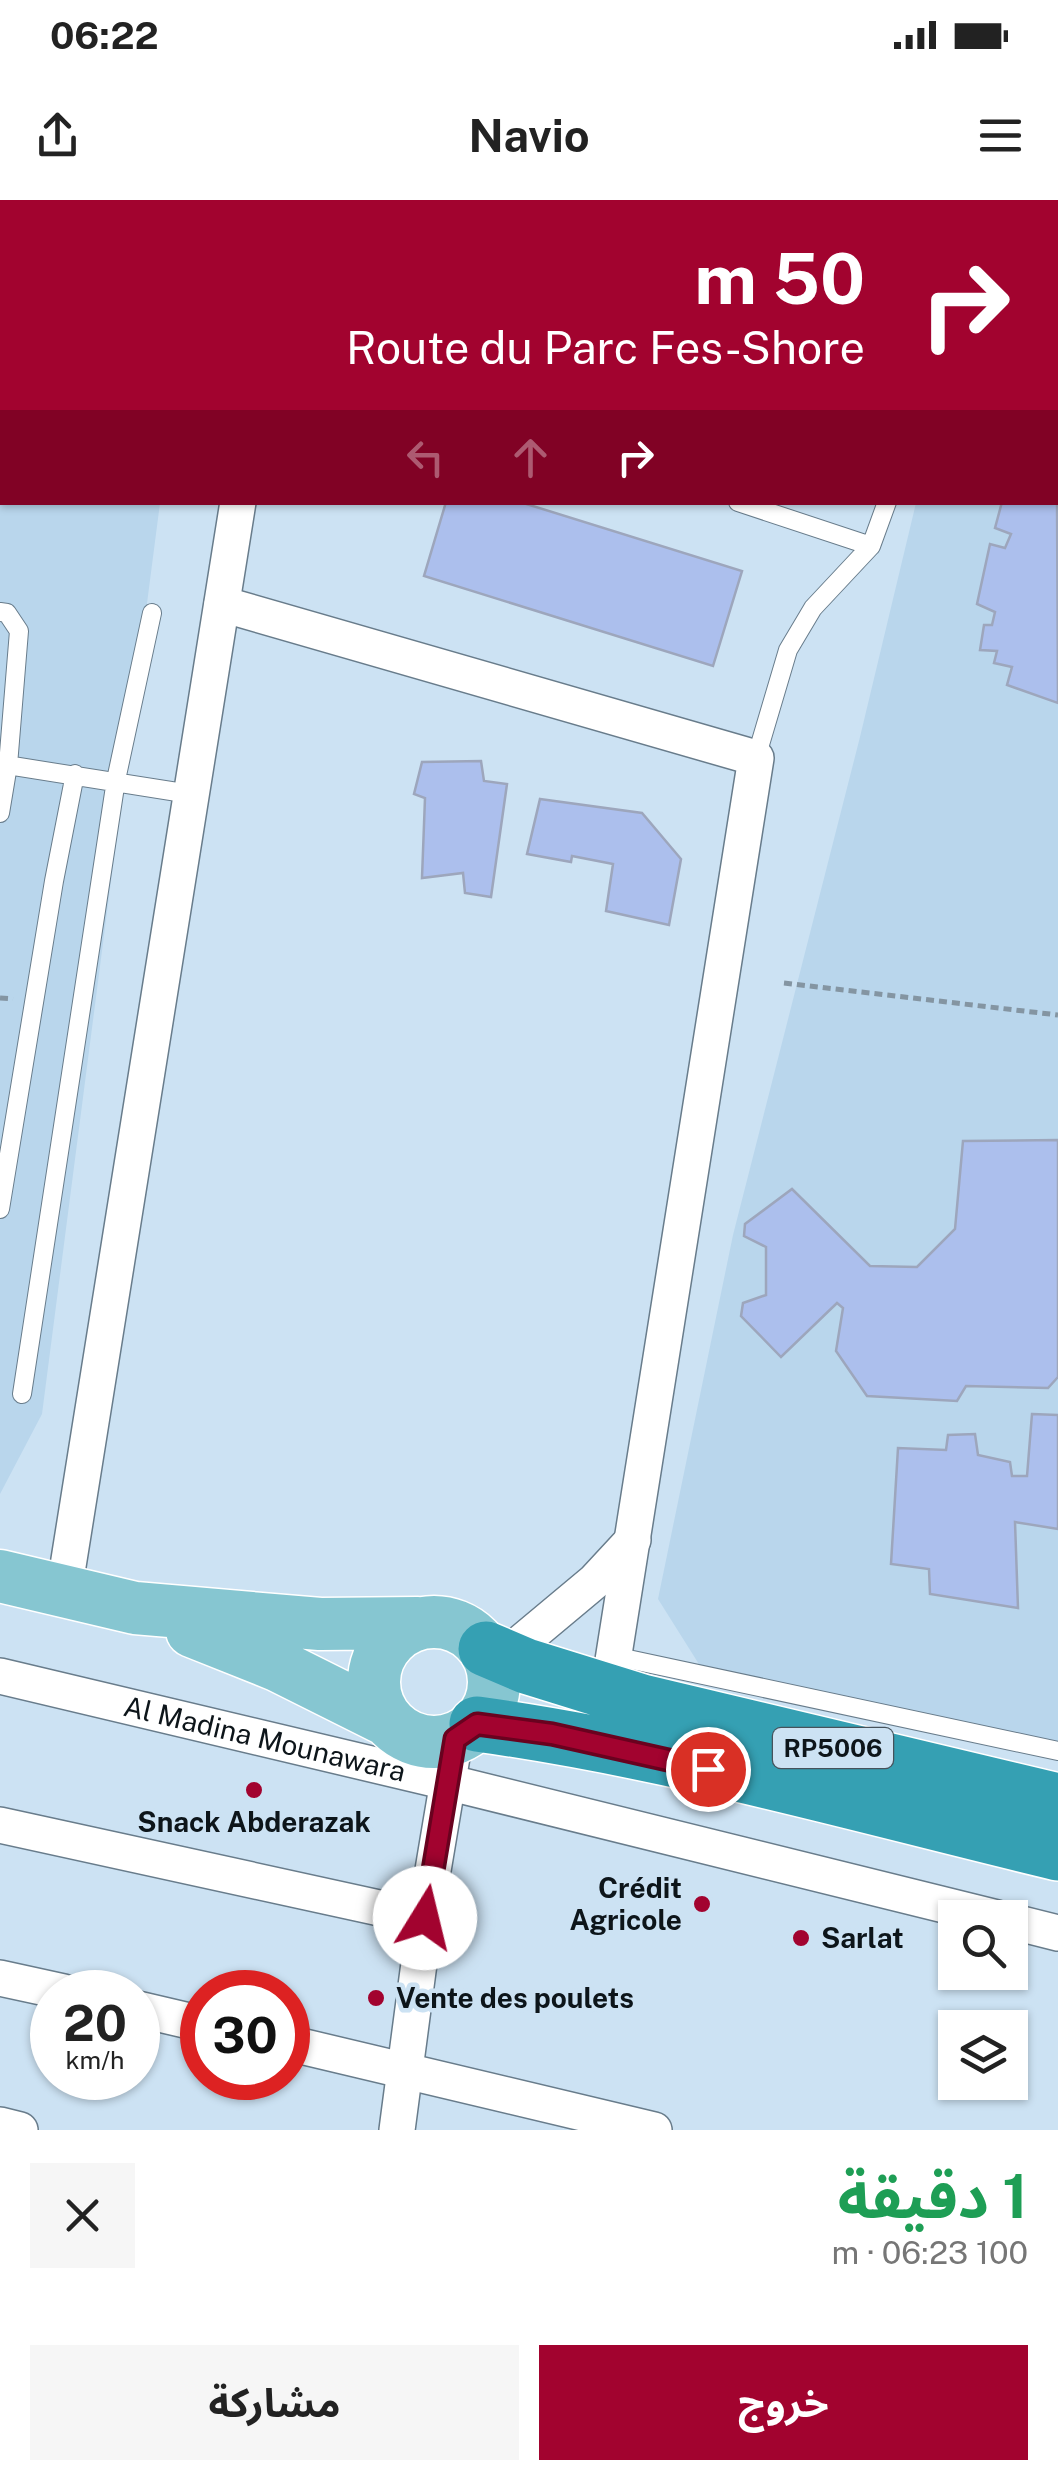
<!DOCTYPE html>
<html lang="ar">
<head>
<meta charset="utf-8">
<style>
  :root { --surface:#fff; --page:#f6f6f6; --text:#222; --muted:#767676; --accent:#a2032f }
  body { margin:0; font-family:"Public Sans","Noto Sans Arabic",sans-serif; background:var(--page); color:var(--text); direction:rtl; height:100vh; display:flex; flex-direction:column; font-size:38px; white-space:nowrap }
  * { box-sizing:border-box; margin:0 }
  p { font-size:32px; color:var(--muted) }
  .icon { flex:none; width:55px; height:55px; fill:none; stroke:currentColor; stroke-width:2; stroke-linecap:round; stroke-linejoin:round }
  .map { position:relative; height:1930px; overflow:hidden; direction:ltr }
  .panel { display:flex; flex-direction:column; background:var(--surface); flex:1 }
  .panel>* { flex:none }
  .top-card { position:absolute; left:0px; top:0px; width:1060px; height:305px; box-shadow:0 2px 8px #0004; direction:rtl; background:#a2032f; color:#fff; overflow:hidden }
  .tools { position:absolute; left:938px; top:1700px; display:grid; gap:20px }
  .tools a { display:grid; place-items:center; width:90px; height:90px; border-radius:0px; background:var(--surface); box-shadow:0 2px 8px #0004; font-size:50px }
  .speed { position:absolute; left:30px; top:1770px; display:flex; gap:20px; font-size:50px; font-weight:700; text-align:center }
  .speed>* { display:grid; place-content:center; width:130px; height:130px; border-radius:50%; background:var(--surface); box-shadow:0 2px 8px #0004; line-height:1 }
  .speed small { font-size:25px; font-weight:400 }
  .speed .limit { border:15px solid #d22; background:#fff; color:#111 }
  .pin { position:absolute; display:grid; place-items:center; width:85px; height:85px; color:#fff; margin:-42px; border:5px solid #fff; border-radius:50%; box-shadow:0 2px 10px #0007 }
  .me { position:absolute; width:110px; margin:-55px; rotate:9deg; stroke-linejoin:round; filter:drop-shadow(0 0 8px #0008) }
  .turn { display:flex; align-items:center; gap:35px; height:210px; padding:0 30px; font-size:45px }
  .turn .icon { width:130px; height:130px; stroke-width:2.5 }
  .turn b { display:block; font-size:70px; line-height:85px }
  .lanes { display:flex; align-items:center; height:95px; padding:0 30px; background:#0003; justify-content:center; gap:50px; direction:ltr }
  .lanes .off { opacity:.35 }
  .round { display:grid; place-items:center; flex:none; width:105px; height:105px; border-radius:0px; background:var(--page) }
  .headline { display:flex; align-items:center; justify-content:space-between; height:170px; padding:0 30px }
  h1 { font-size:60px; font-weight:700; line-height:75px; color:#1e9e55 }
  .action { display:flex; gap:20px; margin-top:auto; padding:20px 30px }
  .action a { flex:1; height:115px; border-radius:0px; background:var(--accent); color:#fff; font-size:40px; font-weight:700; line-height:115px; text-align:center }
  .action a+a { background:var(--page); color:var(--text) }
  .status { display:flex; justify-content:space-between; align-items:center; height:70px; padding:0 50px; background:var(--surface); direction:ltr }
  .status svg { height:28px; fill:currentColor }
  header { display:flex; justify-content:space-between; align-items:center; height:130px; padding:0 30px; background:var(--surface); font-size:45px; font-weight:700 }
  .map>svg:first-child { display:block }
  .built { fill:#b9d6ec }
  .building { fill:#acbfed; stroke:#9da6bc; stroke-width:2.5 }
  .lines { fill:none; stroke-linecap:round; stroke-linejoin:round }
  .lane-casing { stroke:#687c8b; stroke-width:20 }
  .street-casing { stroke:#687c8b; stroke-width:38 }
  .primary-casing { stroke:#fff; stroke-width:55 }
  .highway-casing { stroke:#fff; stroke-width:58 }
  .path { stroke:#8495a2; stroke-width:5; stroke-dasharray:8 5; stroke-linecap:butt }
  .lane { stroke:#fff; stroke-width:18 }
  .street { stroke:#fff; stroke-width:35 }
  .primary { stroke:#86c6d1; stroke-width:52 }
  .highway { stroke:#35a0b3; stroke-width:55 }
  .route-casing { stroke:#69021f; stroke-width:25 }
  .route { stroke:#a2032f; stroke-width:18 }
  .poi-dot { fill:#a2032f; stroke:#cce2f3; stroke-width:4 }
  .labels { text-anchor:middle; stroke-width:9; stroke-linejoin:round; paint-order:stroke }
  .shield { fill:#cce2f3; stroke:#46525b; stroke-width:2.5 }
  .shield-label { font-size:25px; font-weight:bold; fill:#0d151a }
  .street-label { font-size:28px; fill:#0d151a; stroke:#cce2f3 }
  .poi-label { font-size:28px; font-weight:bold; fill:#0d151a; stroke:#cce2f3; text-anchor:start }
</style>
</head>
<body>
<div class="status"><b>06:22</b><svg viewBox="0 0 49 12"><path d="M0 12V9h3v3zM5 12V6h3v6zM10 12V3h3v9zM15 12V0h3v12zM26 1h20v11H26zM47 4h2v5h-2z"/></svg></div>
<header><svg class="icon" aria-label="menu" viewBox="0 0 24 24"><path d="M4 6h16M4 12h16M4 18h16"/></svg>Navio<svg class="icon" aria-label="share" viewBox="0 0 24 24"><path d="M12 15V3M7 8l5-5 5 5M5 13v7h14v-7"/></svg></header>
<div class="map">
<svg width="1058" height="1930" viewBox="0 0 1058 1930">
  <rect width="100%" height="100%" fill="#cce2f3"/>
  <path class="built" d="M0,0H199L2,2V302L160,303L42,1214L0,1294Z
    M987,0H1058V1542L702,1469L658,1399L733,1035L860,537L916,303L1058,302V2H987Z"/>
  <path class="building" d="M446,302H520L742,371L713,466L424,376Z
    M1002,302H1057L1058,503L1007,485L1012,467L994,463L997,451L980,450L984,425H992L995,412L977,404L990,344L1005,348L1011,334L995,328Z
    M481,561L484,581L507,584L491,697L465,693L463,673L422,678L425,598L414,594L422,562Z
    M540,599L642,613L681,659L669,725L606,711L613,664L572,656L571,662L527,654Z
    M1058,940V1177L1048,1188L966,1186L957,1201L867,1196L836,1151L843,1108L837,1103L781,1157L741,1116L743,1103L766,1095V1047L744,1036L745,1024L792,989L870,1066L917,1067L955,1029L963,941Z
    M1032,1214L1058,1215V1329L1015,1322L1018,1408L930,1394L929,1369L891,1364L898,1248L946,1250L948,1235L975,1234L978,1255L1010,1262L1012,1276H1027Z"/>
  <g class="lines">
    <defs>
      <path id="lane" d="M953,2L954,0
        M1058,99V96
        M738,302L871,346
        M0,412L7,413L19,431L8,565L0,613
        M756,558L788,450L813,408L871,346L887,302
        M0,564L190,594
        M0,1009L54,681L75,574
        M22,1194L116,580L152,413
        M614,1456L1058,1551"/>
      <g id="street">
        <path d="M286,2L287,0"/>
        <path d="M222,404L756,558L608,1492"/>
        <path d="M64,1391L238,302"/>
        <path d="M504,1457L595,1381L633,1340"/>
        <path id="s1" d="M0,1476L447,1582L997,1718"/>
        <path d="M0,1625L425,1718"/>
        <path d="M1010,1721L1058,1733"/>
        <path d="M0,1778L64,1792"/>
        <path d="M138,1809L202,1824"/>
        <path d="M288,1843L654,1930"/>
        <path d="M0,1925L20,1930"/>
        <path d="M397,1930L425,1718L455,1539"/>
      </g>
      <path id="primary" d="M0,1376L135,1408L320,1424L418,1423
        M374 1482a60 60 0 1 1 120 0a60 60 0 1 1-120 0Z
        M192,1431L277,1465L387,1520"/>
      <path id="highway" d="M486,1449L526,1466L642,1502L1058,1601
        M477,1524C673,1551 866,1607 1058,1653"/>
    </defs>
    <use href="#lane" class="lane-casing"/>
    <use href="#street" class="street-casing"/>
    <use href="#primary" class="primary-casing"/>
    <use href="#highway" class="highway-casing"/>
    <path class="path" d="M784,783L1058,815
      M0,798L13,799"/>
    <use href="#lane" class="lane"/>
    <use href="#street" class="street"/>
    <use href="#primary" class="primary"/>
    <use href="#highway" class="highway"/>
  </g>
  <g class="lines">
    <defs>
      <path id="route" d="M425,1718L455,1539L477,1524L552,1534L708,1569"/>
    </defs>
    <use href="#route" class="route-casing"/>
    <use href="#route" class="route"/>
  </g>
  <g class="poi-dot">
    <circle cx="254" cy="1590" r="10"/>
    <circle cx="702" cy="1704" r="10"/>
    <circle cx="801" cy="1738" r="10"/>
    <circle cx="376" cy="1798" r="10"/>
  </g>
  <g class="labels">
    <rect class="shield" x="773" y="1528" width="120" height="40" rx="8"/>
    <g class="shield-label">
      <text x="833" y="1557">RP5006</text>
    </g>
    <g class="street-label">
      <text dy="10" stroke="none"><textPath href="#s1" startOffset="272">Al Madina Mounawara</textPath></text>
    </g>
    <g class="poi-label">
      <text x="254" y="1632" text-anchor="middle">Snack Abderazak</text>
      <text x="682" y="1698" text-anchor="end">Crédit<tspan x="682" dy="32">Agricole</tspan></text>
      <text x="821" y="1748">Sarlat</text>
      <text x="396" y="1808">Vente des poulets</text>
    </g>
  </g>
</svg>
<div class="tools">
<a><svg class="icon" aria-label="search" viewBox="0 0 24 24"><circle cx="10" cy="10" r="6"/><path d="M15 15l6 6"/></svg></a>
<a><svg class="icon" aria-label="layers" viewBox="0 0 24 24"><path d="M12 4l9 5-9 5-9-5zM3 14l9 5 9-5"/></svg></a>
</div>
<div class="speed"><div>20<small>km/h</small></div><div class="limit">30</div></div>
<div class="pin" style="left:708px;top:1569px;background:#d93025"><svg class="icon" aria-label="arrive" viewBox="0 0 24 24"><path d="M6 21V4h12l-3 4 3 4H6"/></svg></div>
<svg class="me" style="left:425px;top:1718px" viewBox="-20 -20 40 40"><circle r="19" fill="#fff"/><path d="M0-13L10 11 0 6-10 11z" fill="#a2032f"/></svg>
<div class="top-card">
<div class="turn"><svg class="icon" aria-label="right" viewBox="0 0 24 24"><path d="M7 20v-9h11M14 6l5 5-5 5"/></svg><div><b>50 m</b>Route du Parc Fes-Shore</div></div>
<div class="lanes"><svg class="icon off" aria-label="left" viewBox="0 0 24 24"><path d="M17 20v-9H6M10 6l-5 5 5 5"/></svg><svg class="icon off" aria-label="ahead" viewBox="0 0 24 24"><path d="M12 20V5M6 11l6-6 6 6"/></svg><svg class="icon" aria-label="right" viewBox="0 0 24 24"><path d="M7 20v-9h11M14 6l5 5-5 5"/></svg></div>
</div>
</div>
<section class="panel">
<div class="headline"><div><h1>1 دقيقة</h1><p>100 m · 06:23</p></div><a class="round"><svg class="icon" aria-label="close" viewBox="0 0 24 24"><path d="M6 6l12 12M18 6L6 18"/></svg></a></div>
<div class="action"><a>خروج</a><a>مشاركة</a></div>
</section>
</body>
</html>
